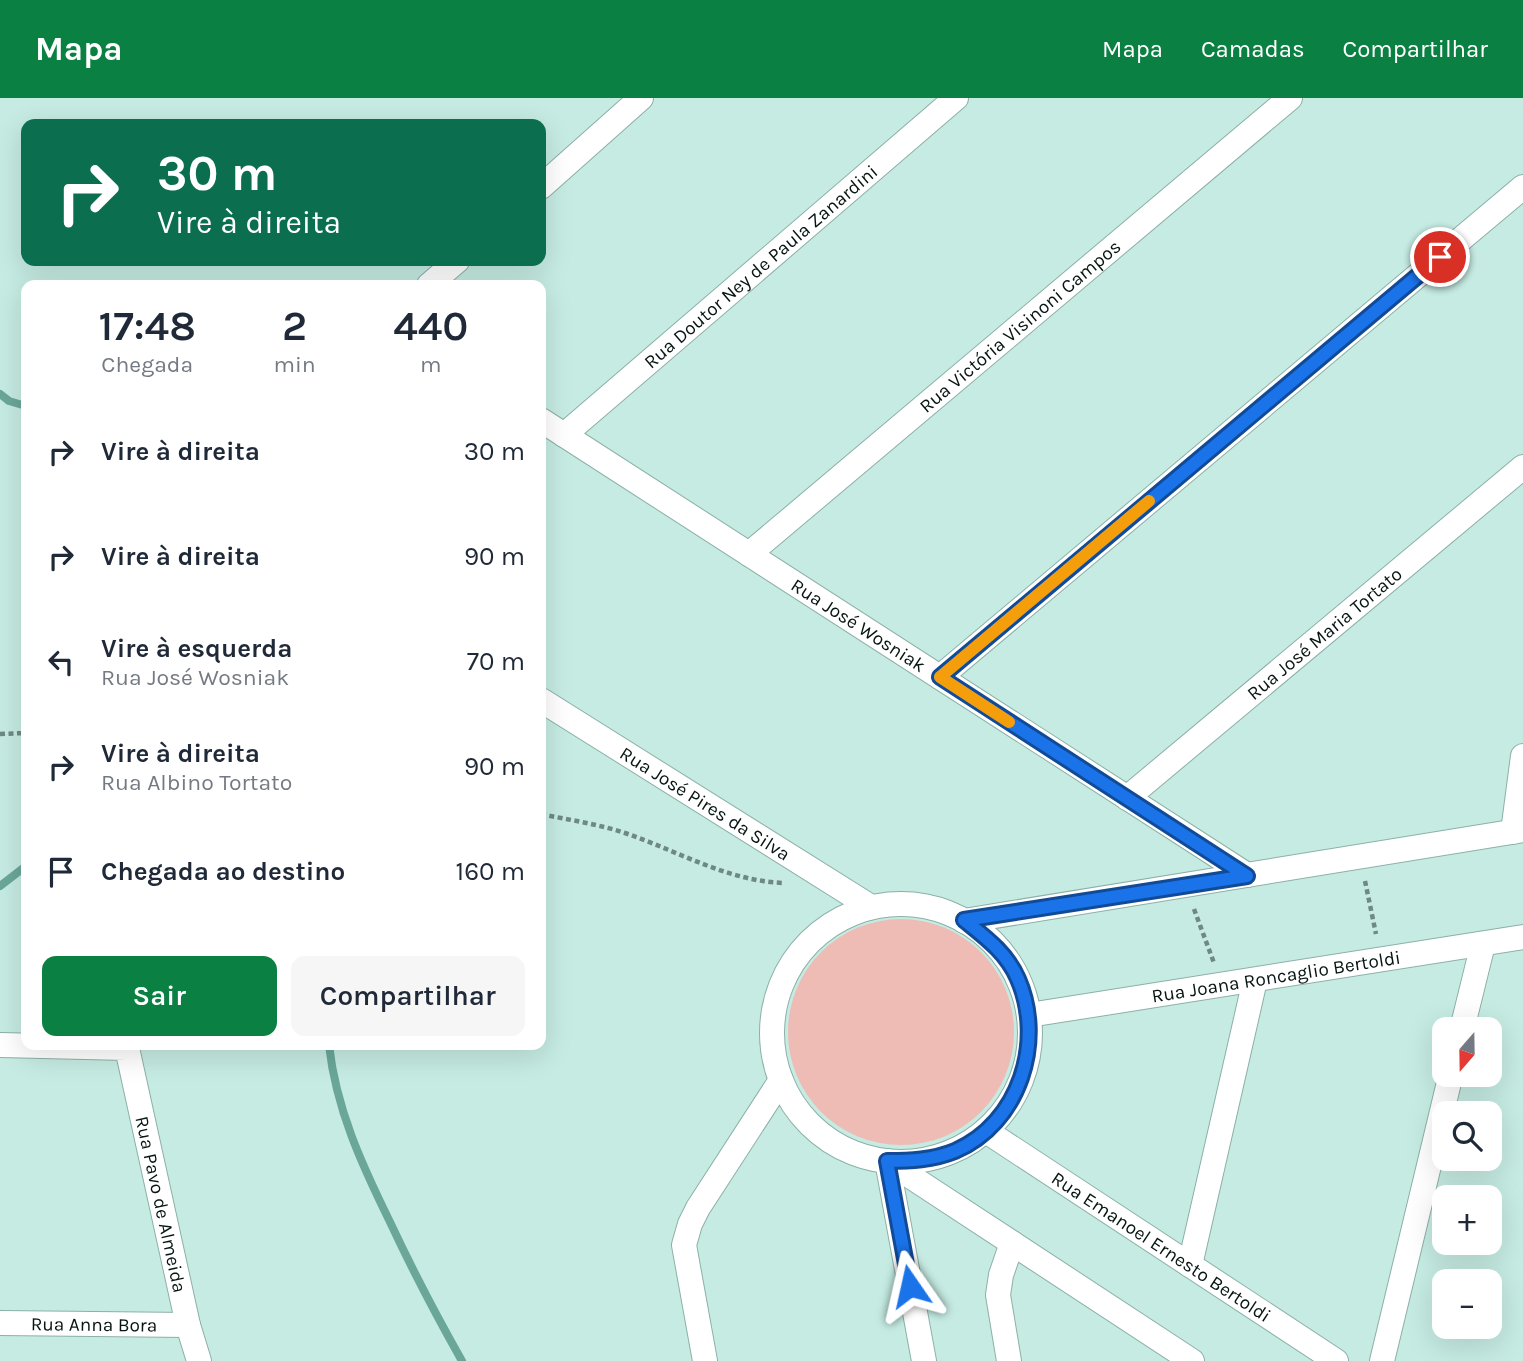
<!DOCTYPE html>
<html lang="pt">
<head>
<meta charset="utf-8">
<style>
  :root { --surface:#fff; --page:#f6f6f7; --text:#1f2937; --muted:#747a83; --accent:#0b8043 }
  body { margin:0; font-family:Karla,sans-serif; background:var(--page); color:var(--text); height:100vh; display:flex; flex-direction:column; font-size:26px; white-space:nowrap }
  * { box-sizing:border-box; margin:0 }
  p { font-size:23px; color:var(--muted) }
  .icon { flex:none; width:38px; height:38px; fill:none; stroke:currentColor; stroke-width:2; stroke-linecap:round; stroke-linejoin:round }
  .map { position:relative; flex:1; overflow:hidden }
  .sheet { position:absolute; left:21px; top:182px; width:525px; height:770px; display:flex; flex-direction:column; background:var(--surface); border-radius:14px; box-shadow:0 7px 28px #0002 }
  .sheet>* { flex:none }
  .hud { position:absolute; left:21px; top:21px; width:525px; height:147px; border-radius:14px; box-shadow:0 7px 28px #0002; background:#0b6e4f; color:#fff; overflow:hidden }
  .needle { width:46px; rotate:200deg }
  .controls { position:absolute; left:1432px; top:919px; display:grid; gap:14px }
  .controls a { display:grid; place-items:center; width:70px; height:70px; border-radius:14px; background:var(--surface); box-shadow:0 7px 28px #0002; font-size:35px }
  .pin { position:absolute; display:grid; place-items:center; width:60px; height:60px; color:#fff; margin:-30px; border:4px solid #fff; border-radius:50%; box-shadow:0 2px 7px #0007 }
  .me { position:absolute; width:77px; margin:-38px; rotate:349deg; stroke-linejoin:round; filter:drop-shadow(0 0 5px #0008) }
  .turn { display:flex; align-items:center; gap:24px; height:147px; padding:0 21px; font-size:32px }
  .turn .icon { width:91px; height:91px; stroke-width:2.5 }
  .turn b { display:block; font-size:49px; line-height:60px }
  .eta { display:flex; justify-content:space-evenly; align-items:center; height:119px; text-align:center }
  .eta b { font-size:42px; font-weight:600; line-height:49px }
  .action { display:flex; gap:14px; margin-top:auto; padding:14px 21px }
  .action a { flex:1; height:80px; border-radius:14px; background:var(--accent); color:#fff; font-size:28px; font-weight:600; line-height:80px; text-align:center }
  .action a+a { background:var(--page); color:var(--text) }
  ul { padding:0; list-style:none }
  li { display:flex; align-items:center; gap:21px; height:105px; padding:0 21px }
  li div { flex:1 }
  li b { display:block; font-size:26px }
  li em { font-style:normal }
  header { display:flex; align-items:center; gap:42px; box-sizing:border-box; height:98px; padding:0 35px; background:var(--accent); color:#fff }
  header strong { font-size:33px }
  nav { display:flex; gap:38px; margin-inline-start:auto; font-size:24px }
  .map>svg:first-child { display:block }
  .green { fill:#efbbb5 }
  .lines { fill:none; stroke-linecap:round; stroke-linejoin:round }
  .stream { stroke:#6aa799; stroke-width:8 }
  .minor-casing { stroke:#8cb0a7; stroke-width:26 }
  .path { stroke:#6e8982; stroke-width:4.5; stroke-dasharray:5 3.5; stroke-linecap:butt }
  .minor { stroke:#fff; stroke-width:24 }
  .route-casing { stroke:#114b97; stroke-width:18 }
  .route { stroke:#1a73e8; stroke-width:12 }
  .slow { stroke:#f59e0b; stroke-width:12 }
  .labels { text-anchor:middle; stroke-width:7; stroke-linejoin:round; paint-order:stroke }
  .street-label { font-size:19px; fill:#071512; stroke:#c5ebe2 }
</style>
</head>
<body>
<header>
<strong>Mapa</strong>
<nav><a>Mapa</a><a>Camadas</a><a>Compartilhar</a></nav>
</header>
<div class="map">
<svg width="1523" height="1263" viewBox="0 0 1523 1263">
  <rect width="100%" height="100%" fill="#c5ebe2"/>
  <path class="green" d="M788 934a113 113 0 1 1 226 0a113 113 0 1 1-226 0Z"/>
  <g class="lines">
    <path class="stream" d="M0,296L9,303L26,308
      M0,788L26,768
      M329,947C336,1011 362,1067 390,1124C412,1171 436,1217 462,1263"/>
    <defs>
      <g id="minor">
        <path d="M541,89L641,0"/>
        <path d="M429,187L457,163"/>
        <path id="s1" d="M541,322L1247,777"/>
        <path id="s2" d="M564,337L956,0"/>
        <path id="s3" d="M749,456L1290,0"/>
        <path d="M940,579L1523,89"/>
        <path id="s4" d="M541,602L871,809"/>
        <path id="s5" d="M1127,700L1523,369"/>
        <path d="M1513,734L1523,658"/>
        <circle cx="901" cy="935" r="129"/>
        <path d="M964,823L1523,732"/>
        <path id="s6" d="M1029,917L1523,839"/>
        <path d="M1462,931L1483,846"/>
        <path id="s7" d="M0,947L127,950L188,1227L199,1263"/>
        <path id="s8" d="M986,1033L1336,1263"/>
        <path d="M887,1063L1192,1263"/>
        <path d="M887,1063L924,1263"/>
        <path d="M1190,1167L1255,882"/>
        <path id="s9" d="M0,1225L188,1227"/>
        <path d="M705,1263L684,1147L690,1126L698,1110L781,982"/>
        <path d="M1009,1263L998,1197L1001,1177L1012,1145"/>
        <path d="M1382,1263L1451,976"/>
      </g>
    </defs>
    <use href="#minor" class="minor-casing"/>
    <path class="path" d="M0,636L26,635
      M541,716C569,722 598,726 625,735C678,753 727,783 784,785
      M1365,783L1376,836
      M1194,811L1214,865"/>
    <use href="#minor" class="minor"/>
  </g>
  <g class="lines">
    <defs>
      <path id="route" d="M910,1188L887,1063C910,1063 933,1062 955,1053C1020,1025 1045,943 1018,881C1007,855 985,839 964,822L1247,778L940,579L1440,159"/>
    </defs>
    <use href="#route" class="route-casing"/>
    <use href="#route" class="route"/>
    <path class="slow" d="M1009,624L940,579L1149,403"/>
  </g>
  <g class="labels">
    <g class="street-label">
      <text dy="7" stroke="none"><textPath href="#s2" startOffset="259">Rua Doutor Ney de Paula Zanardini</textPath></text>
      <text dy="7" stroke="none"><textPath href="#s3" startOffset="354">Rua Victória Visinoni Campos</textPath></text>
      <text dy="7" stroke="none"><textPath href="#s1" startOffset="378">Rua José Wosniak</textPath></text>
      <text dy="7" stroke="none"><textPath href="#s5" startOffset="257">Rua José Maria Tortato</textPath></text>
      <text dy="7" stroke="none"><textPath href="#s4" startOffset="194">Rua José Pires da Silva</textPath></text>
      <text dy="7" stroke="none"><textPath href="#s6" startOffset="250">Rua Joana Roncaglio Bertoldi</textPath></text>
      <text dy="7" stroke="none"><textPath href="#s7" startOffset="287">Rua Pavo de Almeida</textPath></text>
      <text dy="7" stroke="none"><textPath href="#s8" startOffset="210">Rua Emanoel Ernesto Bertoldi</textPath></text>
      <text dy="7" stroke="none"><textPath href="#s9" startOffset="94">Rua Anna Bora</textPath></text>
    </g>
  </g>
</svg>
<div class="controls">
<a><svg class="needle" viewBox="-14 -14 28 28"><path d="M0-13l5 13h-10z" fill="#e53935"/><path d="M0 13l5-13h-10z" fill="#747a83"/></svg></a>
<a><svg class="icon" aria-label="search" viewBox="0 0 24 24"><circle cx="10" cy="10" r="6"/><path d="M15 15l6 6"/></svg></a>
<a>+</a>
<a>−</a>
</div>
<div class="pin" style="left:1440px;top:159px;background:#d93025"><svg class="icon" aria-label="arrive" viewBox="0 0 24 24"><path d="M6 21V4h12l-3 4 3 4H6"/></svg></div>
<svg class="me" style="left:910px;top:1188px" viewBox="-20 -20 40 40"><path d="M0-17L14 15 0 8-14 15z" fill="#1a73e8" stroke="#fff" stroke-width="4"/></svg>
<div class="hud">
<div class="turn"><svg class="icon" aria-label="right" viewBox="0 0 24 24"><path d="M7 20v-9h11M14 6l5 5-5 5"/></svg><div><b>30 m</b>Vire à direita</div></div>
</div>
<section class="sheet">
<div class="eta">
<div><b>17:48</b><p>Chegada</p></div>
<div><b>2</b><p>min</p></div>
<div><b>440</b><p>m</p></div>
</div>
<ul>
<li><svg class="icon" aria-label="right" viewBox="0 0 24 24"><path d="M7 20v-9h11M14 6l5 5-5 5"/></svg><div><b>Vire à direita</b></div><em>30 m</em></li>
<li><svg class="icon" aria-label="right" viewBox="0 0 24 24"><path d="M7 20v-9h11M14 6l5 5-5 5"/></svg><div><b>Vire à direita</b></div><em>90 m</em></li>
<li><svg class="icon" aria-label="left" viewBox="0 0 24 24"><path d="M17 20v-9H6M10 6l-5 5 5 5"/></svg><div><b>Vire à esquerda</b><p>Rua José Wosniak</p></div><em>70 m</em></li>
<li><svg class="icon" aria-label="right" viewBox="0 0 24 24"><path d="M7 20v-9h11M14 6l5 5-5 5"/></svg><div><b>Vire à direita</b><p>Rua Albino Tortato</p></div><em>90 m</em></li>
<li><svg class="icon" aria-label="arrive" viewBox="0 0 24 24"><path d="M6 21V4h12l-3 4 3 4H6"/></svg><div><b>Chegada ao destino</b></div><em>160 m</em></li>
</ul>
<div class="action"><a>Sair</a><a>Compartilhar</a></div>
</section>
</div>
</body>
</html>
